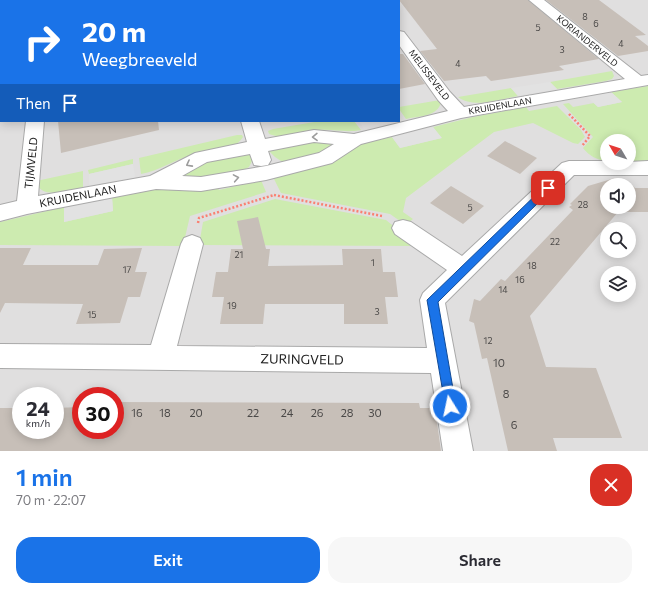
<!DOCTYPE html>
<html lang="en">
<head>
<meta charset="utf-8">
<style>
  :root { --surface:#fff; --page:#f7f7f7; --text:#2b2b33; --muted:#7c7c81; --accent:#1a73e8 }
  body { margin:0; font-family:Commissioner,sans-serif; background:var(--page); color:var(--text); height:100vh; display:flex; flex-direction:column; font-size:15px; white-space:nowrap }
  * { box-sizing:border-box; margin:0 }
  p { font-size:13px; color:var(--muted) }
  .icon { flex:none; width:22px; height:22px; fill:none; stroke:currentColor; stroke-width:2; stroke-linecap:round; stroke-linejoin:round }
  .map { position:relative; height:451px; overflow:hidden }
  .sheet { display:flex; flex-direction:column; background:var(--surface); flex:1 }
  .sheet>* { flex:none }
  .guide { position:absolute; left:0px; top:0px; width:400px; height:122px; box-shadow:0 2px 10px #0003; background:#1a73e8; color:#fff; overflow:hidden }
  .needle { width:26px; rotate:309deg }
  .buttons { position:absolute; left:600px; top:134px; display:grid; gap:8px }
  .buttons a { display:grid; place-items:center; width:36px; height:36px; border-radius:50%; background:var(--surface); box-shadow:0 2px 10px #0003; font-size:20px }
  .speed { position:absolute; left:12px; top:387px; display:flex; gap:8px; font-size:20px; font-weight:700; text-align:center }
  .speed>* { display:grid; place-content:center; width:52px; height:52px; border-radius:50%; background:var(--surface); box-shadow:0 2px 10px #0003; line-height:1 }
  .speed small { font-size:10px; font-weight:400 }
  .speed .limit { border:6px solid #d22; background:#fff; color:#111 }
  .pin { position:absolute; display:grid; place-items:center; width:34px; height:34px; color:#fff; margin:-17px; border-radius:8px; box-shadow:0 2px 6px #0006 }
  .me { position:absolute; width:44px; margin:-22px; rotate:350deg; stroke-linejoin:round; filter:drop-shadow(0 0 3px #0008) }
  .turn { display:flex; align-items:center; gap:14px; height:84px; padding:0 16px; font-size:18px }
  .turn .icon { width:52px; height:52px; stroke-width:2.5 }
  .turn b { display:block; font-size:28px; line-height:34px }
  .then { display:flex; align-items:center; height:38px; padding:0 16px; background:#0003; gap:8px; font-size:15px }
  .round { display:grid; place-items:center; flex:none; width:42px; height:42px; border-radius:16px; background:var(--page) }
  .summary { display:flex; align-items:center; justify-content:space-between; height:68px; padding:0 16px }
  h1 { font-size:24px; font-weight:600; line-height:30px; color:var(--accent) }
  .button { display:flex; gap:8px; margin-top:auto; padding:8px 16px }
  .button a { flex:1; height:46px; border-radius:16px; background:var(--accent); color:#fff; font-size:16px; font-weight:600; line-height:46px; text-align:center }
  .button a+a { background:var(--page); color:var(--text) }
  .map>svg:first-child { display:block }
  .residential { fill:#e0dfdf; fill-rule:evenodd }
  .grass { fill:#cdebb0 }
  .parking { fill:#e2e2e2 }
  .building { fill:#c7bfb8; fill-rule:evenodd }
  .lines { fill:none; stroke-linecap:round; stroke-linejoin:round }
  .minor-casing { stroke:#a9a9a9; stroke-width:2 }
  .path-far1 { stroke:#fa8072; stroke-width:2; stroke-dasharray:1.5 1.5; stroke-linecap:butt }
  .path { stroke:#fa8072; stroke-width:2.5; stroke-dasharray:2 2; stroke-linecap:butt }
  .minor { fill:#fff; fill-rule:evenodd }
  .oneway { stroke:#9c9c9c }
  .route { fill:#1a73e8; stroke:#114b97 }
  .labels { text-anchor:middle; stroke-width:3; stroke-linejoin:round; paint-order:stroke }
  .number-label { font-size:9px; fill:#4b4948 }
  .far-street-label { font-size:9px; fill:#222; stroke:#fff }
  .street-label { font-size:11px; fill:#222; stroke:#fff }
  .near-number-label { font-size:11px; fill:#4b4948 }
  .near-street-label { font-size:13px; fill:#222; stroke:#fff }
</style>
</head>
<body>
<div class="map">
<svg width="648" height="451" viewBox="0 0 648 451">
  <rect width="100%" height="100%" fill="#f2efe9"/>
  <path class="residential" d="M52,0H648V451H0V31L1,121H399V1H51ZM607,141H629V163H607ZM607,185H629V207H607ZM607,229H629V251H607ZM607,273H629V295H607ZM21,396H55V430H21ZM81,396H115V430H81Z"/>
  <path class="grass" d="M612,71L614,76L612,79L606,81L557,89L550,82Z
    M648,86V161H629V141H607V161C597,160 589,156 583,148L593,137L563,104L569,103L573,107L594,103L598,107L622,102L611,92Z
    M511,88L518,96C501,99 474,109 458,97Z
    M440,100L441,102C438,117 418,116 406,119L399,109V107Z
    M557,106L581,130L585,137L578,144L573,143L533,123L494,132L406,198L403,212L413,219L407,224L400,221L390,214L281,193L274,179L277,173L333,161L361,144L392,137L400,148L441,138L433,127L473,117L526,107L529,111Z
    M320,121H354L361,130C346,133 333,129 319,130C302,130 286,141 269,134L268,131L273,129Z
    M237,135H242L243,137C233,153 208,150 191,155C174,160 159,171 141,174L139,158Z
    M308,141L333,142L336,145L322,153L287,161H281L275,157L269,151L270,149Z
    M250,153L252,155V161L249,167L243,170L209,178L183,176L182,174L206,162Z
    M133,159V164L89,174L88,170Z
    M83,171V187C70,190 40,201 36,181Z
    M261,180L266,192L190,216L183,246L0,245V222L64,207V222L113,211L112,197L160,187L217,186L219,190Z
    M275,199L386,220L418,246L199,245L203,222Z"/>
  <path class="parking" d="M550,82L557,89L518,96L511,88Z
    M611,92L622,102L598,107L587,97Z
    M359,121H397L364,129Z
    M433,127L442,138L400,148L392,137Z
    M133,164L135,177L89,186V174Z
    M112,197L113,211L64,222V207Z"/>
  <path class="building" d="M399,0H528L599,59L559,66L564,70L491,81L486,76L444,81L420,51L437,49Z
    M546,0H599L646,35L635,36L648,46V51L618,56Z
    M399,54H403L425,84L399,89Z
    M58,121H158L159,130L61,153Z
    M505,141L537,158L520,174L487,156Z
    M615,178L633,186L635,188H648V212H618L530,316L546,367L596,368L622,438H553L557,451H508L487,358L482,359L474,323L469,321L474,299L480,301L501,279L505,281L573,210L569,207L572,205L570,204L588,186ZM607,185H629V207H607Z
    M451,186L484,206L463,224L430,203Z
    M258,217L266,249H270L268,266L343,265L342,249H381L383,272H395L398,297H385L388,324H344V304H265L263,324H220L224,297H212L216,272H228L231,249H243L237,221Z
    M0,248H31L23,265H98L104,249L142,248L135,272H147L140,297H128L120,323L76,324L83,304L5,303L0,313Z
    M115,402L419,403L420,408H435L441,451H0V408H21V430H55V408L81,407V430H115Z"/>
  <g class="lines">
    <defs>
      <path id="minor" d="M208,0H222V1H208Z
        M366,0H380V1H366Z
        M529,0H544L641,76L648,75V85L461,118L361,144L332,163L266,180L201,191L156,189L27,214L0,221V205L17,201L26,121H44L38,196L150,176L195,153L247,142L241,121H259L265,139L314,130L354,134L448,111L438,100L399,45V31L404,32L450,92L464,107L625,79ZM314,142L334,144L319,153L266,166L201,177L182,176L207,162L250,154L254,165L261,166L268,165L271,160L268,151Z
        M0,58H1V68H0Z
        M569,161H607V163L648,161V175H574L445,303L473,451H443L431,373L0,368V344L151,345L181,244L184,238L192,235L200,238L203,244L177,346L427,348L420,300L423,293L447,270L395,234L392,228L395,222L403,220L411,222L462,256L562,163Z"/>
    </defs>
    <use href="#minor" class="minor-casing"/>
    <path class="path-far1" d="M63,1L66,0
      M111,1L114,0"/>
    <path class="path" d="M569,114L590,136L582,146
      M274,195L382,216
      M198,223L199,218L274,195"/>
    <use href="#minor" class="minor"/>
  </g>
  <defs><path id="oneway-chevron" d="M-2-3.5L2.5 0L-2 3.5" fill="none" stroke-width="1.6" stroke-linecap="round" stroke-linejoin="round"/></defs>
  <g class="oneway">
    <use href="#oneway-chevron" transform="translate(315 137) rotate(179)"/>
    <use href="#oneway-chevron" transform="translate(189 164) rotate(152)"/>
    <use href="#oneway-chevron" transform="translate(236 178) rotate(-10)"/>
  </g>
  <path class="route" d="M548,185L552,188L551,190L438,302L456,406L454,410L450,412L446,410L427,300L545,186Z"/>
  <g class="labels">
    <g class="number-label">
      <text x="585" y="20">8</text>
      <text x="596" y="27">6</text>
      <text x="538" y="31">5</text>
      <text x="621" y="47">4</text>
      <text x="562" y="53">3</text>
      <text x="458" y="67">4</text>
      <text x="583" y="208">28</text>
      <text x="470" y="211">5</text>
      <text x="555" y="245">22</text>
      <text x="239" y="258">21</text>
      <text x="373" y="266">1</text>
      <text x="532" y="269">18</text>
      <text x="127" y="273">17</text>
      <text x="520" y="283">16</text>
      <text x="503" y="293">14</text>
      <text x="232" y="309">19</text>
      <text x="377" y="315">3</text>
      <text x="92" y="318">15</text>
      <text x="488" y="344">12</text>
    </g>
    <g class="far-street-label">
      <text transform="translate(587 41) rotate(39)" y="3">KORIANDERVELD</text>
      <text transform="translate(429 75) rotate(53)" y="3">MELISSEVELD</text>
      <text transform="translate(500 106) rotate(-10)" y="3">KRUIDENLAAN</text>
    </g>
    <g class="street-label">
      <text transform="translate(31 163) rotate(-84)" y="4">TIJMVELD</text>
      <text transform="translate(78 196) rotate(-11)" y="4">KRUIDENLAAN</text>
    </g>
    <g class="near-number-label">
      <text x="499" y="367">10</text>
      <text x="506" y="398">8</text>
      <text x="137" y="417">16</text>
      <text x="165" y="417">18</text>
      <text x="196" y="417">20</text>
      <text x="253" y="417">22</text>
      <text x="287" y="417">24</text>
      <text x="317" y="417">26</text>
      <text x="347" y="417">28</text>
      <text x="375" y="417">30</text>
      <text x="514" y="429">6</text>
    </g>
    <g class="near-street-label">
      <text transform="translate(302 359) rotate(1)" y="5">ZURINGVELD</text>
    </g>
  </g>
</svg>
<div class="buttons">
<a><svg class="needle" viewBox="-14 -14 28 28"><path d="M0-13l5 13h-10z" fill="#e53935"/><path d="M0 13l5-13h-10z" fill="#7c7c81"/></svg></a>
<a><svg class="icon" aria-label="sound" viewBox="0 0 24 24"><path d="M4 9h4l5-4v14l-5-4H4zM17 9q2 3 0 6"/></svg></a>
<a><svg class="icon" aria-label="search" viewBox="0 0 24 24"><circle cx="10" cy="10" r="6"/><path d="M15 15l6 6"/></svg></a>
<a><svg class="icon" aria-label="layers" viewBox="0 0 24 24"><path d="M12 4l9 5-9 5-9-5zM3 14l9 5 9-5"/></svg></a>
</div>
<div class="speed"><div>24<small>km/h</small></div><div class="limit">30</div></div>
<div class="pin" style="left:548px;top:188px;background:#d93025"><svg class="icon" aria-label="arrive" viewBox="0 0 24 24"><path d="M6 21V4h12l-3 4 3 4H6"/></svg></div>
<svg class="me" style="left:450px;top:406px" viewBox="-20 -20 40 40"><circle r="17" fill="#1a73e8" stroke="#fff" stroke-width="3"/><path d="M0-11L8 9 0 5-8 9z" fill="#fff"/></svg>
<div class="guide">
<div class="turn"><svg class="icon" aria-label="right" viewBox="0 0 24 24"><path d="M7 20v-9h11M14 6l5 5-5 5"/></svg><div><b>20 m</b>Weegbreeveld</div></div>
<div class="then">Then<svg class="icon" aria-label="arrive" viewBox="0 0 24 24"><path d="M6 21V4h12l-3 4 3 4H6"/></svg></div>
</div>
</div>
<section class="sheet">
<div class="summary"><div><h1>1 min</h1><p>70 m · 22:07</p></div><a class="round" style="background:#d93025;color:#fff"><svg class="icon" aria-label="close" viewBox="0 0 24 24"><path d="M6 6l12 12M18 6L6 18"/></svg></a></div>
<div class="button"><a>Exit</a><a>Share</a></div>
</section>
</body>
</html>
